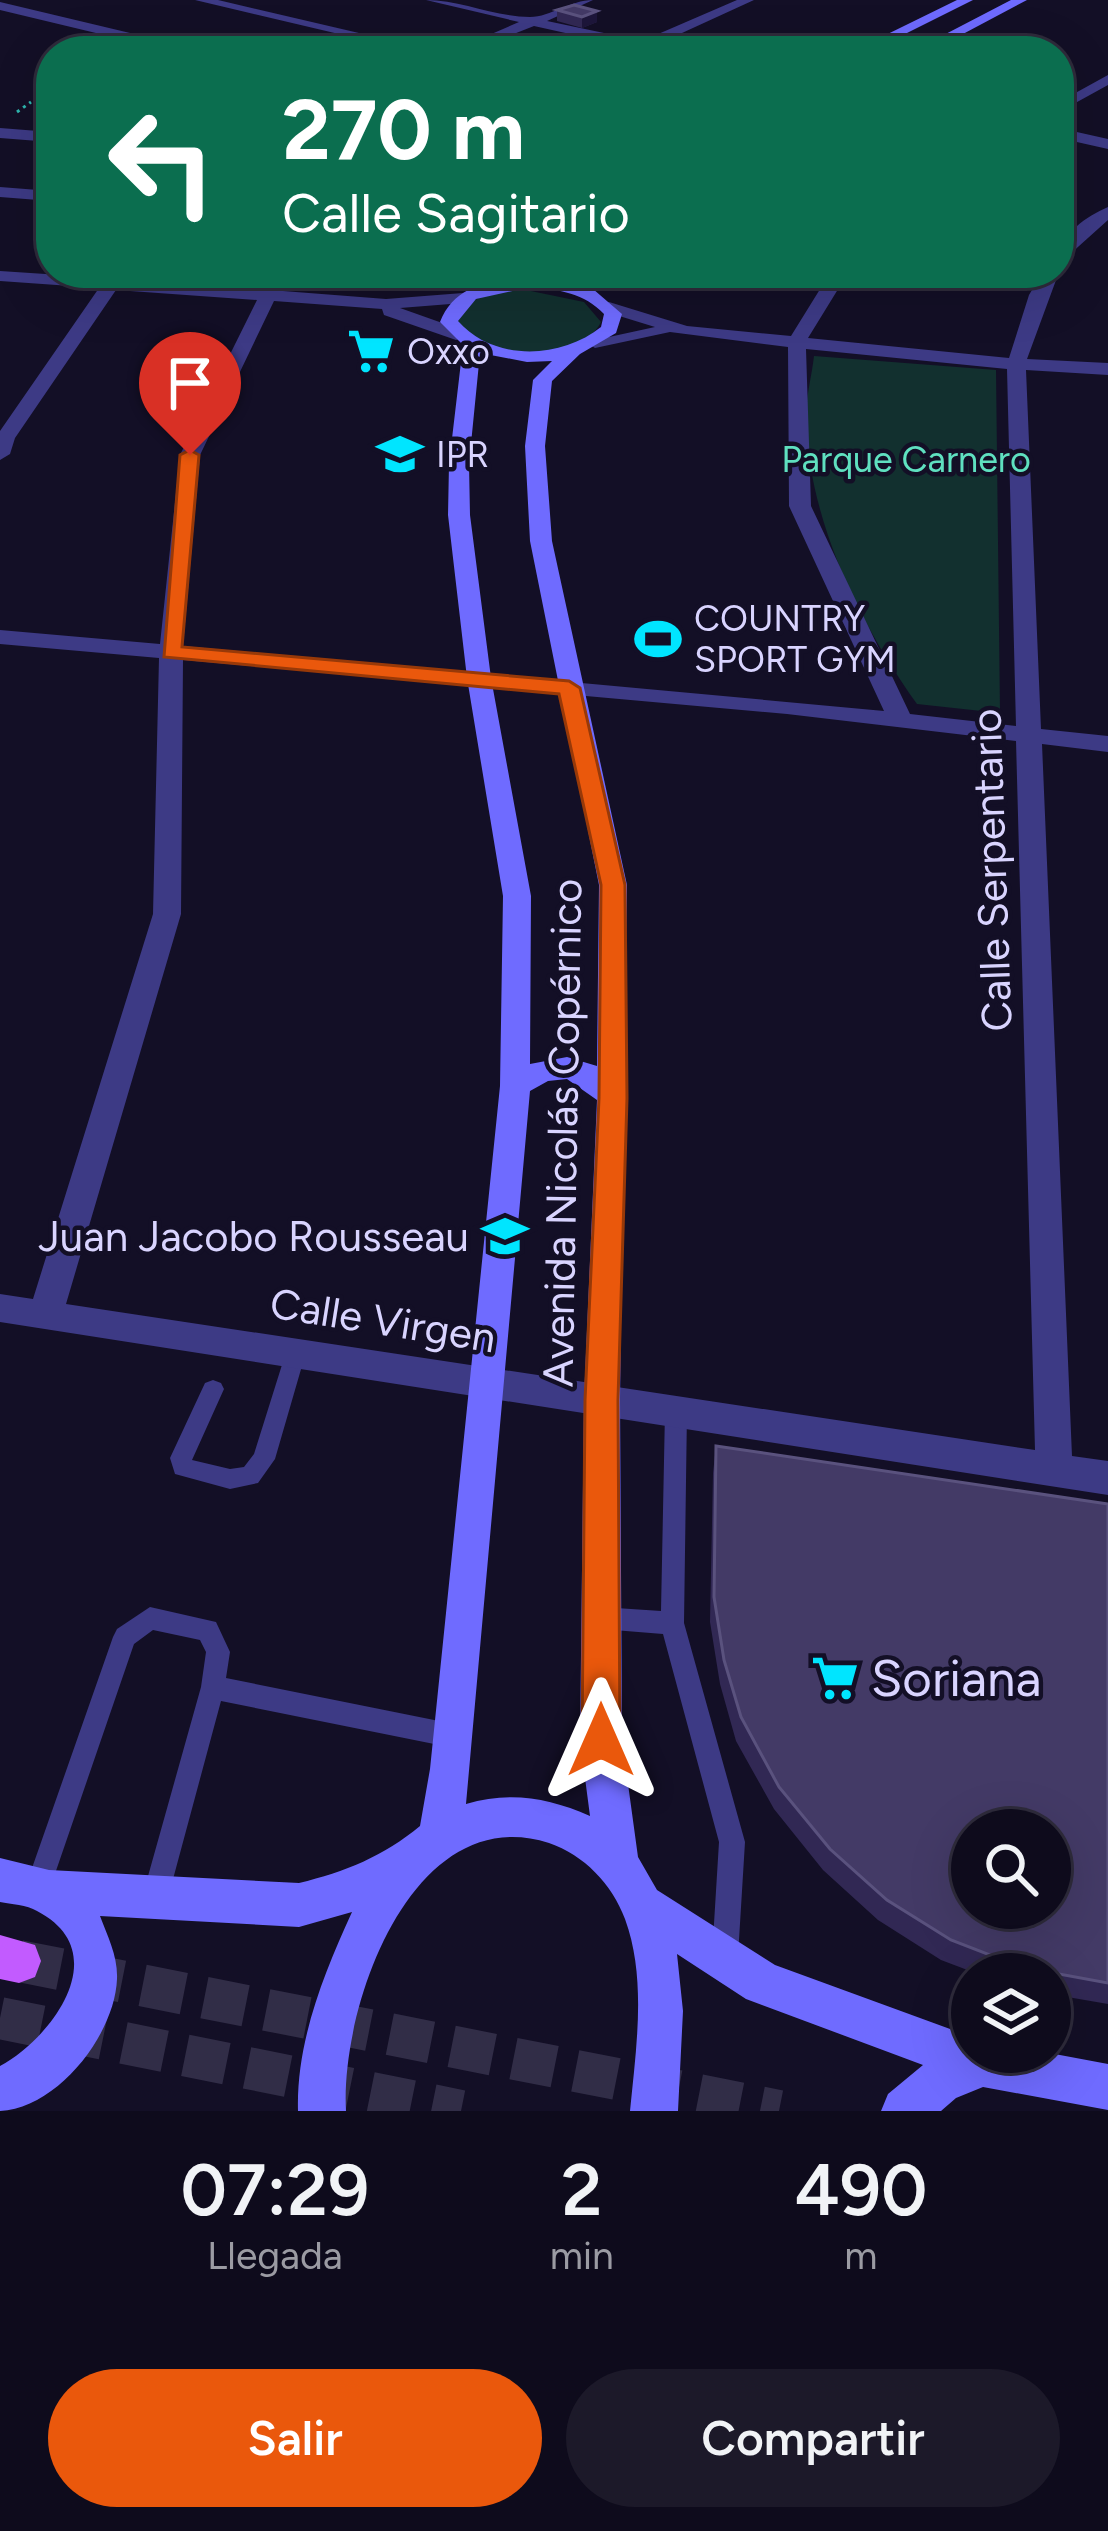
<!DOCTYPE html>
<html lang="es">
<head>
<meta charset="utf-8">
<style>
  :root { --surface:#0e0b1c; --page:#1c1929; --text:#f1f3f6; --muted:#9b9ba3; --line:#2e2b3b; --accent:#ea580c }
  body { margin:0; font-family:Figtree,sans-serif; background:var(--page); color:var(--text); height:100vh; display:flex; flex-direction:column; font-size:45px; white-space:nowrap }
  * { box-sizing:border-box; margin:0 }
  p { font-size:39px; color:var(--muted) }
  .icon { flex:none; width:66px; height:66px; fill:none; stroke:currentColor; stroke-width:2; stroke-linecap:round; stroke-linejoin:round }
  .map { position:relative; height:2111px; overflow:hidden }
  .details { display:flex; flex-direction:column; background:var(--surface); flex:1 }
  .details>* { flex:none }
  .hud { position:absolute; left:36px; top:36px; width:1038px; height:252px; border-radius:48px; box-shadow:0 12px 48px #0002,0 0 0 3px var(--line); background:#0b6e4f; color:#fff; overflow:hidden }
  .tools { position:absolute; left:951px; top:1809px; display:grid; gap:24px }
  .tools a { display:grid; place-items:center; width:120px; height:120px; border-radius:50%; background:var(--surface); box-shadow:0 12px 48px #0002,0 0 0 3px var(--line); font-size:60px }
  .pin { position:absolute; display:grid; place-items:center; width:102px; height:102px; color:#fff; margin:-123px -51px; border-radius:50% 50% 50% 0; rotate:-45deg; box-shadow:0 0 12px #0007 }
  .pin .icon { rotate:45deg }
  .me { position:absolute; width:132px; margin:-66px; rotate:0deg; stroke-linejoin:round; filter:drop-shadow(0 0 9px #0008) }
  .turn { display:flex; align-items:center; gap:42px; height:252px; padding:0 48px; font-size:54px }
  .turn .icon { width:156px; height:156px; stroke-width:2.5 }
  .turn b { display:block; font-size:84px; line-height:102px }
  .eta { display:flex; justify-content:space-evenly; align-items:center; height:204px; text-align:center }
  .eta b { font-size:72px; font-weight:600; line-height:84px }
  .cta { display:flex; gap:24px; margin-top:auto; padding:24px 48px }
  .cta a { flex:1; height:138px; border-radius:72px; background:var(--accent); color:#fff; font-size:48px; font-weight:600; line-height:138px; text-align:center }
  .cta a+a { background:var(--page); color:var(--text) }
  .map>svg:first-child { display:block }
  .green { fill:#12302f }
  .lines { fill:none; stroke-linecap:round; stroke-linejoin:round }
  .primary-tunnel { stroke:#312d47; stroke-width:42; stroke-dasharray:42 21; stroke-linecap:butt }
  .path { stroke:#2fb8b0; stroke-width:3; stroke-dasharray:3 4.5; stroke-linecap:butt }
  .service { fill:#3d3a85; fill-rule:evenodd }
  .minor { fill:#3d3a85; fill-rule:evenodd }
  .secondary { fill:#6f6bff; fill-rule:evenodd }
  .primary { fill:#c25bff; fill-rule:evenodd }
  .wall { fill:#312854 }
  .shaded-wall { fill:#1d163a }
  .building { fill:#433a66; stroke:#5a527e; stroke-width:3; fill-rule:evenodd }
  .route { fill:#ea580c; stroke:#983908; stroke-width:3 }
  .labels { text-anchor:middle; stroke-width:9; stroke-linejoin:round; paint-order:stroke }
  .far-poi-label { font-size:36px; fill:#d9d4ff; stroke:#130f26; text-anchor:start }
  .far-park-label { font-size:36px; fill:#5fe0c0; stroke:#130f26 }
  .street-label { font-size:42px; fill:#d9d4ff; stroke:#130f26 }
  .poi-label { font-size:42px; fill:#d9d4ff; stroke:#130f26; text-anchor:end }
  .near-poi-label { font-size:51px; fill:#d9d4ff; stroke:#130f26; text-anchor:start }
</style>
</head>
<body>
<div class="map">
<svg width="1108" height="2111" viewBox="0 0 1108 2111">
  <rect width="100%" height="100%" fill="#130f26"/>
  <path class="green" d="M526,290L584,302L601,322C587,352 526,361 497,351C483,347 468,334 456,326C460,294 500,292 526,290Z
    M814,356L996,370L1000,713L917,704C858,621 806,516 806,411C807,393 812,374 814,356Z"/>
  <g class="lines">
    <path class="primary-tunnel" d="M19,1961L779,2111
      M0,2018L461,2111"/>
    <path class="path" d="M17,112L31,102"/>
    <path class="service" d="M612,273H634L602,281L597,278Z
      M296,1343L303,1346L306,1352L275,1459L258,1483L230,1489L175,1474L170,1458L205,1383L213,1380L221,1383L224,1389L192,1460L230,1469L244,1467L254,1454L286,1352L289,1346Z
      M676,1402L684,1404L687,1411L684,1623L745,1842L738,1956L734,1965L725,1969L716,1965L712,1956L719,1842L663,1634L601,1629L593,1626L589,1618L593,1610L601,1607L661,1611L665,1411L668,1404Z
      M150,1607L216,1622L230,1652L226,1678L454,1724L463,1727L466,1736L463,1745L454,1748L221,1701L169,1894L165,1903L156,1907L147,1903L143,1894L201,1687L206,1652L200,1640L153,1630L134,1644L47,1897L38,1901L29,1897L25,1888L113,1637L117,1629Z"/>
    <path class="minor" d="M195,0H218L436,51H411Z
      M426,0C461,0 495,17 530,17C551,17 570,0 593,0L547,21L642,41L737,0H754L658,44L678,51L642,50L534,26L471,51H452L519,22Z
      M0,2L193,48L195,51H171L0,10Z
      M1108,75V85L1059,112V102Z
      M0,128L51,132V142L0,138Z
      M1059,128L1108,139V149L1059,138Z
      M0,187L51,191V201L0,197Z
      M1108,207V220L1059,264C1059,235 1083,218 1108,207Z
      M0,271L106,278L110,273H128L123,280L264,290L281,273H300L283,291L386,299L463,293L472,298L463,303L400,308L462,330V338L456,340L384,315L382,309L274,301L200,455L183,646L884,711L789,506L788,347L670,332L595,348L586,342L655,327L603,311L600,307L609,302L687,326L791,336L830,273H848L808,338L1009,358L1029,295L1042,273L1059,272L1027,359L1108,363V375L1026,370L1041,729L1108,736V752L1042,744L1072,1456L1108,1461V1495L0,1322V1294L33,1299L153,914L159,658L0,644V630L160,644L180,455L257,300L116,290L15,438L10,454L0,460V431L99,288L0,281ZM806,349L1007,369L1016,726L910,714L811,506ZM183,660L787,714L1016,741L1035,1450L66,1304L181,914Z"/>
    <path class="secondary" d="M957,0H973L871,51H853Z
      M1011,0H1027L931,51H913Z
      M531,277L593,289L622,314L616,333L580,354L552,381L545,446L552,541L627,885L620,1399L622,1740L638,1857L657,1890L775,1965L972,2037V2052H1044L1108,2064V2110L983,2087L956,2098L941,2111H881L888,2094L923,2065L746,1999L677,1954L683,2011L678,2111H630C636,2049 647,1979 625,1919C612,1884 584,1855 549,1843C412,1799 340,2008 346,2111H298C296,2042 324,1973 352,1912L299,1927L100,1916C108,1937 118,1957 117,1979C115,2034 58,2108 0,2111V2066C52,2038 116,1952 37,1911C27,1905 11,1904 0,1902V1858L49,1870L299,1883C345,1872 384,1856 420,1826L430,1769L500,1086L503,896L467,678L448,515L449,464L463,345L440,322C455,283 494,280 531,277ZM531,287C560,290 584,293 604,314L601,327C561,359 494,362 458,321L476,299ZM480,353L527,362L552,361L533,380L525,446L530,541L599,885L597,1066L567,1057L530,1064L531,896L491,678L470,515L469,464ZM567,1079L597,1100L584,1399L580,1740L590,1816C549,1798 510,1791 466,1804L530,1091L548,1081Z"/>
    <path class="primary" d="M0,1935L35,1945L41,1961L35,1977L19,1983L0,1979Z"/>
  </g>
  <path class="wall" d="M574,5L597,22L582,28L557,21V10Z
    M716,1446L1108,1504V2004L1050,1994V1974H978L941,1960L878,1920L823,1870L774,1809L736,1741L720,1684L710,1622L713,1473Z"/>
  <path class="shaded-wall" d="M597,11V22L582,28V17Z"/>
  <path class="building" d="M574,5L597,11L582,17L557,10Z
    M716,1446L1108,1504V1983L1021,1967L951,1940L887,1900L830,1849L779,1787L741,1717L724,1660L714,1597ZM972,1830H1050V1908H972Z"/>
  <path class="route" d="M190,450L199,455L182,647L569,681L580,688L625,885L627,1098L618,1400L620,1740L614,1754L601,1759L588,1754L582,1740L585,1400L599,1098L601,885L559,694L164,657L180,455Z"/>
  <defs>
    <symbol id="supermarket-bare" viewBox="-9 -9 18 18"><path d="M-6-5.5h2.5l.6 2H6L4.5 2H-2.5L-4.4-4H-6ZM-1.5 3.2a1.3 1.3 0 1 0 .1 0ZM3 3.2a1.3 1.3 0 1 0 .1 0Z" fill="#00e5ff" stroke="#130f26" stroke-width="2.5" paint-order="stroke"/></symbol>
    <symbol id="school-bare" viewBox="-9 -9 18 18"><path d="M0-5L7-2L0 1L-7-2ZM-4 1L0 2.5L4 1V4Q0 6-4 4Z" fill="#00e5ff" stroke="#130f26" stroke-width="2.5" paint-order="stroke"/></symbol>
    <symbol id="stadium-bare" viewBox="-9 -9 18 18"><path d="M0-5a6.5 5 0 1 0 0 10a6.5 5 0 1 0 0-10ZM-3.5-1.8h7v3.6h-7Z" fill="#00e5ff" stroke="#130f26" stroke-width="2.5" paint-order="stroke"/></symbol>
  </defs>
  <g fill-rule="evenodd">
    <use href="#supermarket-bare" x="338" y="318" width="66" height="66"/>
    <use href="#school-bare" x="367" y="421" width="66" height="66"/>
    <use href="#stadium-bare" x="625" y="606" width="66" height="66"/>
    <use href="#school-bare" x="472" y="1203" width="66" height="66"/>
    <use href="#supermarket-bare" x="802" y="1645" width="66" height="66"/>
  </g>
  <g class="labels">
    <g class="far-poi-label">
      <text x="407" y="364">Oxxo</text>
      <text x="436" y="467">IPR</text>
      <text x="694" y="631">COUNTRY<tspan x="694" dy="41">SPORT GYM</tspan></text>
    </g>
    <g class="far-park-label">
      <text x="906" y="472">Parque Carnero</text>
    </g>
    <g class="street-label">
      <text transform="translate(991 870) rotate(-92)" y="15">Calle Serpentario</text>
      <text transform="translate(562 1133) rotate(-89)" y="15">Avenida Nicolás Copérnico</text>
      <text transform="translate(383 1320) rotate(9)" y="15">Calle Virgen</text>
    </g>
    <g class="poi-label">
      <text x="469" y="1251">Juan Jacobo Rousseau</text>
    </g>
    <g class="near-poi-label">
      <text x="871" y="1696">Soriana</text>
    </g>
  </g>
</svg>
<div class="tools">
<a><svg class="icon" aria-label="search" viewBox="0 0 24 24"><circle cx="10" cy="10" r="6"/><path d="M15 15l6 6"/></svg></a>
<a><svg class="icon" aria-label="layers" viewBox="0 0 24 24"><path d="M12 4l9 5-9 5-9-5zM3 14l9 5 9-5"/></svg></a>
</div>
<div class="pin" style="left:190px;top:455px;background:#d93025"><svg class="icon" aria-label="arrive" viewBox="0 0 24 24"><path d="M6 21V4h12l-3 4 3 4H6"/></svg></div>
<svg class="me" style="left:601px;top:1740px" viewBox="-20 -20 40 40"><path d="M0-17L14 15 0 8-14 15z" fill="#ea580c" stroke="#fff" stroke-width="4"/></svg>
<div class="hud">
<div class="turn"><svg class="icon" aria-label="left" viewBox="0 0 24 24"><path d="M17 20v-9H6M10 6l-5 5 5 5"/></svg><div><b>270 m</b>Calle Sagitario</div></div>
</div>
</div>
<section class="details">
<div class="eta">
<div><b>07:29</b><p>Llegada</p></div>
<div><b>2</b><p>min</p></div>
<div><b>490</b><p>m</p></div>
</div>
<div class="cta"><a>Salir</a><a>Compartir</a></div>
</section>
</body>
</html>
